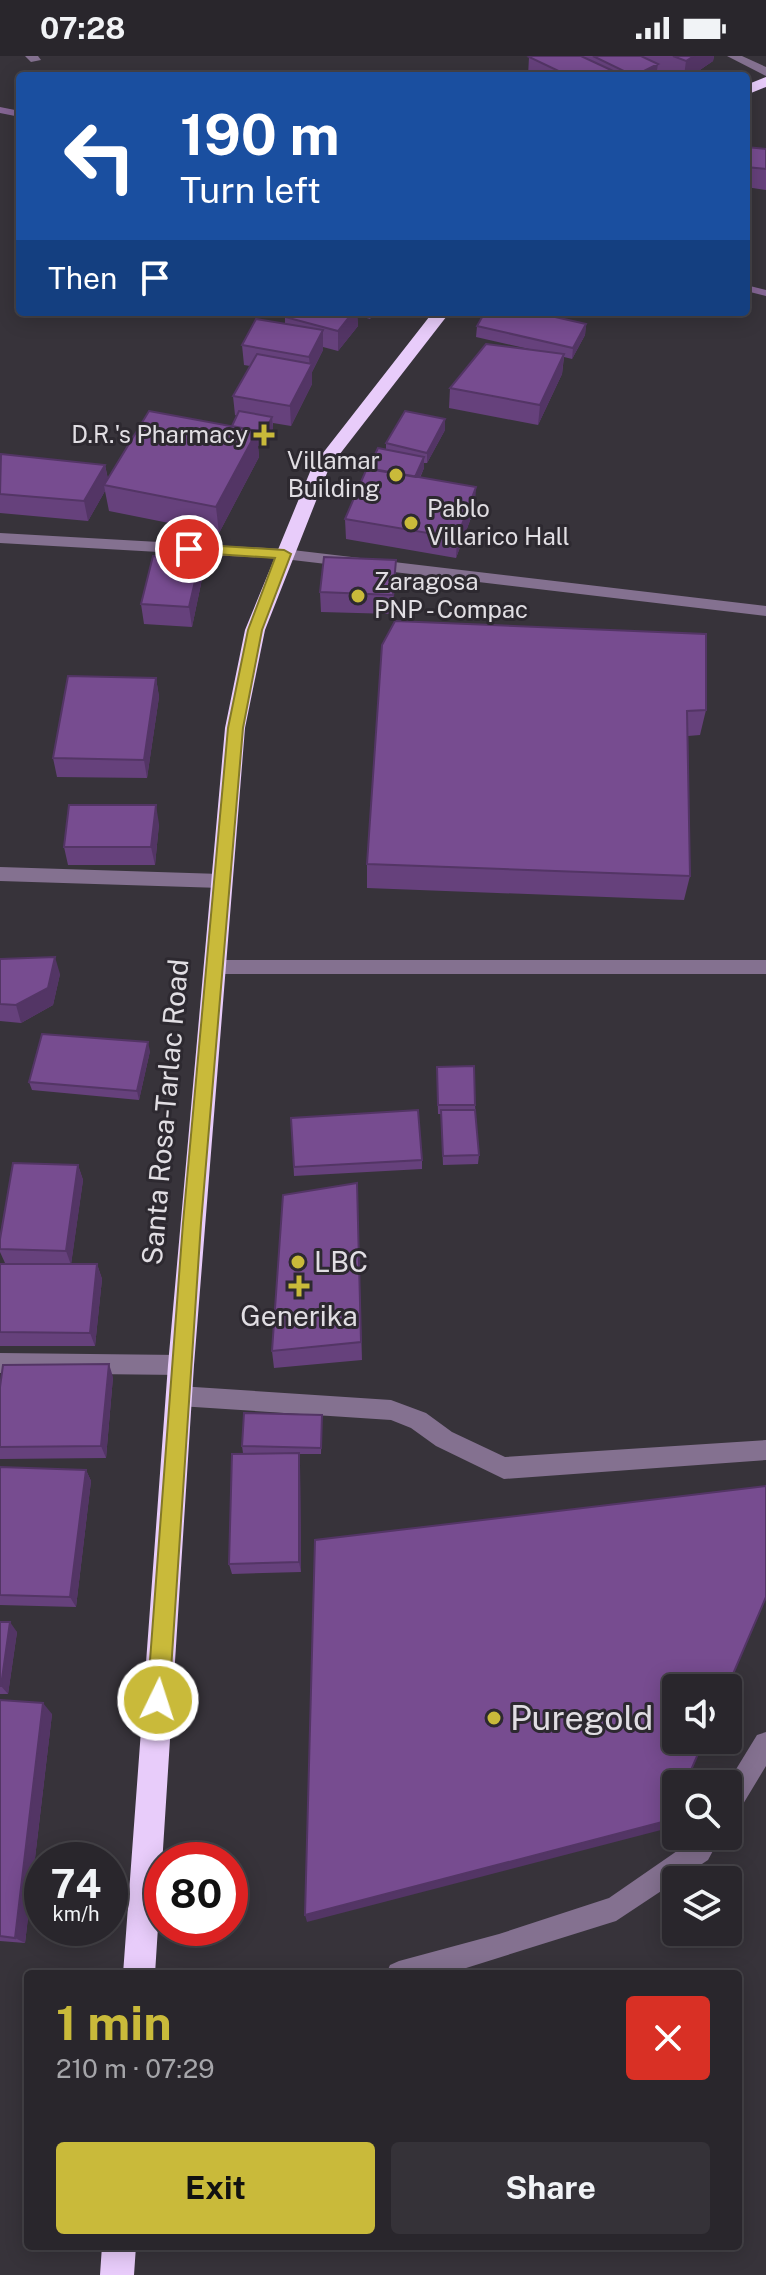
<!DOCTYPE html>
<html lang="en">
<head>
<meta charset="utf-8">
<style>
  :root { --surface:#29262c; --page:#353238; --text:#f1f3f6; --muted:#a5a5a9; --line:#454348; --accent:#c9ba3a }
  body { margin:0; font-family:"Public Sans",sans-serif; background:var(--page); color:var(--text); height:100vh; display:flex; flex-direction:column; font-size:30px; white-space:nowrap }
  * { box-sizing:border-box; margin:0 }
  p { font-size:26px; color:var(--muted) }
  .icon { flex:none; width:44px; height:44px; fill:none; stroke:currentColor; stroke-width:2; stroke-linecap:round; stroke-linejoin:round }
  .map { position:relative; flex:1; overflow:hidden }
  .sheet { position:absolute; left:24px; top:1914px; width:718px; height:280px; display:flex; flex-direction:column; background:var(--surface); border-radius:8px; box-shadow:0 4px 20px #0003,0 0 0 2px var(--line) }
  .sheet>* { flex:none }
  .top-card { position:absolute; left:16px; top:16px; width:734px; height:244px; border-radius:8px; box-shadow:0 4px 20px #0003,0 0 0 2px var(--line); background:#1a4fa0; color:#fff; overflow:hidden }
  .tools { position:absolute; left:662px; top:1618px; display:grid; gap:16px }
  .tools a { display:grid; place-items:center; width:80px; height:80px; border-radius:8px; background:var(--surface); box-shadow:0 4px 20px #0003,0 0 0 2px var(--line); font-size:40px }
  .speed { position:absolute; left:24px; top:1786px; display:flex; gap:16px; font-size:40px; font-weight:700; text-align:center }
  .speed>* { display:grid; place-content:center; width:104px; height:104px; border-radius:50%; background:var(--surface); box-shadow:0 4px 20px #0003,0 0 0 2px var(--line); line-height:1 }
  .speed small { font-size:20px; font-weight:400 }
  .speed .limit { border:12px solid #d22; background:#fff; color:#111 }
  .pin { position:absolute; display:grid; place-items:center; width:68px; height:68px; color:#fff; margin:-34px; border:4px solid #fff; border-radius:50%; box-shadow:0 2px 8px #0007 }
  .me { position:absolute; width:88px; margin:-44px; rotate:4deg; stroke-linejoin:round; filter:drop-shadow(0 0 6px #0008) }
  .turn { display:flex; align-items:center; gap:28px; height:168px; padding:0 32px; font-size:36px }
  .turn .icon { width:104px; height:104px; stroke-width:2.5 }
  .turn b { display:block; font-size:56px; line-height:68px }
  .then { display:flex; align-items:center; height:76px; padding:0 32px; background:#0003; gap:16px; font-size:30px }
  .round { display:grid; place-items:center; flex:none; width:84px; height:84px; border-radius:8px; background:var(--page) }
  .overview { display:flex; align-items:center; justify-content:space-between; height:136px; padding:0 32px }
  h1 { font-size:48px; font-weight:700; line-height:60px; color:var(--accent) }
  .action { display:flex; gap:16px; margin-top:auto; padding:16px 32px }
  .action a { flex:1; height:92px; border-radius:8px; background:var(--accent); color:#111; font-size:32px; font-weight:700; line-height:92px; text-align:center }
  .action a+a { background:var(--page); color:var(--text) }
  .status { display:flex; justify-content:space-between; align-items:center; height:56px; padding:0 40px; background:var(--surface); direction:ltr }
  .status svg { height:22px; fill:currentColor }
  .map>svg:first-child { display:block }
  .lines { fill:none; stroke-linecap:round; stroke-linejoin:round }
  .stream { fill:#856695; fill-rule:evenodd }
  .minor { fill:#847190; fill-rule:evenodd }
  .highway { fill:#e8ccfa; fill-rule:evenodd }
  .wall { fill:#66417c }
  .shaded-wall { fill:#533565 }
  .building { fill:#774c90; stroke:#533565; stroke-width:2 }
  .route { fill:#c9ba3a; stroke:#837926; stroke-width:2 }
  .poi-dot { fill:#c9ba3a; stroke:#2d2930; stroke-width:3 }
  .labels { text-anchor:middle; stroke-width:6; stroke-linejoin:round; paint-order:stroke }
  .far-poi-label { font-size:24px; fill:#e1dee3; stroke:#2d2930; text-anchor:end }
  .street-label { font-size:28px; fill:#e1dee3; stroke:#2d2930 }
  .poi-label { font-size:28px; fill:#e1dee3; stroke:#2d2930; text-anchor:start }
  .near-poi-label { font-size:34px; fill:#e1dee3; stroke:#2d2930; text-anchor:start }
</style>
</head>
<body>
<div class="status"><b>07:28</b><svg viewBox="0 0 49 12"><path d="M0 12V9h3v3zM5 12V6h3v6zM10 12V3h3v9zM15 12V0h3v12zM26 1h20v11H26zM47 4h2v5h-2z"/></svg></div>
<div class="map">
<svg width="766" height="2219" viewBox="0 0 766 2219">
  <rect width="100%" height="100%" fill="#37333a"/>
  <g class="lines">
    <path class="stream" d="M0,51L20,55V61L0,57Z
      M746,229L766,234V240L746,235Z"/>
    <path class="minor" d="M25,0H38L41,4L31,6Z
      M727,0H742L766,11V20Z
      M0,477L284,493L766,550V560L284,503L0,487Z
      M0,811L221,818L230,825L221,832L0,825Z
      M213,904H766V918H213L204,911Z
      M0,1297L181,1299L189,1302L192,1309L189,1316L181,1319L0,1317Z
      M179,1330L391,1344L426,1357L452,1376L505,1401L766,1384V1404L504,1423L436,1390L411,1372L391,1364L179,1350L171,1347L168,1340L171,1333Z
      M766,1676V1710L737,1758L728,1761L727,1728L757,1679Z
      M694,1780H721L708,1804L616,1865L447,1918H386L390,1909L399,1905L499,1878L609,1842L690,1786Z"/>
    <path class="highway" d="M766,21V31L746,39V29Z
      M433,256H450L329,412L265,574L245,672L194,1309L155,1918H123L168,1309L225,672L245,574L312,411Z
      M102,2190H136L134,2219H100Z"/>
  </g>
  <path class="wall" d="M532,0H714L713,5L691,20H671L657,14L656,20H528L529,1Z
    M746,91L766,93V134L746,131Z
    M289,256H376L370,263L357,259L358,270L338,295L323,291V294L312,316V328L291,370L273,367V372L264,391L258,390L259,401L219,477L109,455L105,435L88,465L0,457V400L105,409L108,423L232,370L237,360L235,359L233,340L250,310L244,309L242,289L285,268V261Z
    M586,268L585,279L572,303L564,301L562,318L538,369L449,352L450,332L538,295L476,281L477,270Z
    M445,374L427,407H424V412L420,422L475,451L456,502L346,483L345,463L368,413L386,394V387Z
    M200,504L202,523L192,571L144,568L141,548Z
    M396,504L393,558L321,556L320,536Z
    M382,589L706,654L700,679L688,680L690,820L684,844L367,832V808Z
    M156,622L159,641L147,722L57,721L53,702Z
    M159,768L155,809H68L64,791Z
    M0,903L60,918L53,949L21,967L0,965Z
    M150,995L139,1044L32,1034L29,1026Z
    M437,1011L475,1049L479,1099L478,1108L443,1109L441,1058H438Z
    M291,1062L422,1104V1113L294,1120Z
    M78,1109L83,1124L71,1208H97L102,1223L95,1290H0V1208L5,1207L0,1196V1183Z
    M357,1127L362,1304L274,1312L272,1295Z
    M113,1321L106,1402L0,1403V1391Z
    M322,1359L321,1398H299L300,1409L301,1516L232,1518L229,1508L277,1398L243,1397L242,1390Z
    M0,1411L86,1414L91,1425L76,1551L0,1549Z
    M0,1566L17,1576L8,1638H0Z
    M0,1644L52,1658L25,1887L0,1885Z"/>
  <path class="shaded-wall" d="M694,0H714L713,5L691,20H684L686,5Z
    M658,8L656,20H636Z
    M353,256H357L358,270L338,295V275Z
    M586,268L585,279L572,303L573,292Z
    M323,274V294L312,316V328L291,370L290,350L310,312L309,301Z
    M564,298L562,318L538,369L540,349Z
    M272,361L273,372L264,391L263,380Z
    M445,363V374L427,407V397Z
    M257,375L259,401L219,477L216,451Z
    M424,401V412L413,436V425Z
    M105,409L109,429H104L105,435L88,465L84,445Z
    M476,431L475,451L456,502L457,482Z
    M200,504L202,523L192,571L189,551Z
    M396,504L395,524L393,558V539Z
    M156,622L159,641L147,722L144,704Z
    M156,749L159,768L155,809L151,791Z
    M55,901L60,918L53,949L21,967L16,949Z
    M148,986L150,995L139,1044L137,1035Z
    M78,1109L83,1124L71,1209L66,1195Z
    M97,1208L102,1223L95,1290L90,1277Z
    M109,1308L113,1321L106,1402L101,1390Z
    M299,1397L300,1409L301,1516L299,1506Z
    M86,1414L91,1425L76,1551L70,1541Z
    M10,1566L17,1576L8,1638L1,1630Z
    M43,1647L52,1658L25,1887L15,1882Z
    M670,1764L661,1774L307,1866L305,1859Z"/>
  <path class="building" d="M532,0H581L624,20H569L529,1Z
    M593,0H641L658,8L634,20Z
    M673,0H694L686,5Z
    M746,91L766,93V113L746,111Z
    M289,256H353L338,275L285,261Z
    M485,256H533L586,268L573,292L477,270Z
    M256,263L323,274L309,301L242,289Z
    M486,288L564,298L540,349L450,332Z
    M257,298L312,308L290,350L233,340Z
    M149,355L257,375L216,451L104,429Z
    M239,355L272,361L263,380L257,379V375L232,370Z
    M405,355L445,363L427,397L386,387Z
    M378,392L424,401L415,421L368,413Z
    M1,398L105,409L84,445L0,438Z
    M367,412L476,431L457,482L345,463Z
    M153,500L200,504L189,551L141,548Z
    M324,501L396,504L393,539L320,536Z
    M395,565L706,578V654L687,655L690,820L367,808L382,589Z
    M68,620L156,622L144,704L53,702Z
    M69,749H156L151,791H64Z
    M55,901L48,932L16,949L0,948V903Z
    M42,978L148,986L137,1035L29,1026Z
    M474,1010L475,1049H438L437,1011Z
    M418,1054L422,1104L294,1111L291,1062Z
    M441,1054H475L479,1099L443,1100Z
    M13,1107L78,1109L66,1195L0,1193V1183Z
    M357,1127L361,1286L272,1295L283,1139Z
    M0,1208H97L90,1277L0,1276Z
    M109,1308L101,1390L0,1391V1331L3,1309Z
    M244,1357L322,1359L321,1392L242,1390Z
    M299,1397V1506L229,1508L232,1398Z
    M0,1411L86,1414L70,1541L0,1539Z
    M766,1430V1541L727,1632H676V1684H704L685,1728H676V1749L670,1764L305,1859L315,1484Z
    M0,1566H10L1,1630H0Z
    M0,1644L43,1647L15,1882L0,1880Z"/>
  <path class="route" d="M189,488L284,494L291,498L262,574L243,672L201,1167L169,1644L165,1652L158,1655L150,1652L147,1644L183,1167L228,672L248,574L275,502L184,496V490Z"/>
  <g class="poi-dot">
    <path d="M260 367h8v8h8v8h-8v8h-8v-8h-8v-8h8z"/>
    <circle cx="396" cy="419" r="8"/>
    <circle cx="411" cy="467" r="8"/>
    <circle cx="358" cy="540" r="8"/>
    <circle cx="298" cy="1206" r="8"/>
    <path d="M295 1218h8v8h8v8h-8v8h-8v-8h-8v-8h8z"/>
    <circle cx="494" cy="1662" r="8"/>
  </g>
  <g class="labels">
    <g class="far-poi-label">
      <text x="248" y="387">D.R.'s Pharmacy</text>
      <text x="380" y="413">Villamar<tspan x="380" dy="28">Building</tspan></text>
      <text x="427" y="461" text-anchor="start">Pablo<tspan x="427" dy="28">Villarico Hall</tspan></text>
      <text x="374" y="534" text-anchor="start">Zaragosa<tspan x="374" dy="28">PNP - Compac</tspan></text>
    </g>
    <g class="street-label">
      <text transform="translate(165 1056) rotate(-85)" y="10">Santa Rosa-Tarlac Road</text>
    </g>
    <g class="poi-label">
      <text x="314" y="1216">LBC</text>
      <text x="299" y="1270" text-anchor="middle">Generika</text>
    </g>
    <g class="near-poi-label">
      <text x="510" y="1674">Puregold</text>
    </g>
  </g>
</svg>
<div class="tools">
<a><svg class="icon" aria-label="sound" viewBox="0 0 24 24"><path d="M4 9h4l5-4v14l-5-4H4zM17 9q2 3 0 6"/></svg></a>
<a><svg class="icon" aria-label="search" viewBox="0 0 24 24"><circle cx="10" cy="10" r="6"/><path d="M15 15l6 6"/></svg></a>
<a><svg class="icon" aria-label="layers" viewBox="0 0 24 24"><path d="M12 4l9 5-9 5-9-5zM3 14l9 5 9-5"/></svg></a>
</div>
<div class="speed"><div>74<small>km/h</small></div><div class="limit">80</div></div>
<div class="pin" style="left:189px;top:493px;background:#d93025"><svg class="icon" aria-label="arrive" viewBox="0 0 24 24"><path d="M6 21V4h12l-3 4 3 4H6"/></svg></div>
<svg class="me" style="left:158px;top:1644px" viewBox="-20 -20 40 40"><circle r="17" fill="#c9ba3a" stroke="#fff" stroke-width="3"/><path d="M0-11L8 9 0 5-8 9z" fill="#fff"/></svg>
<div class="top-card">
<div class="turn"><svg class="icon" aria-label="left" viewBox="0 0 24 24"><path d="M17 20v-9H6M10 6l-5 5 5 5"/></svg><div><b>190 m</b>Turn left</div></div>
<div class="then">Then<svg class="icon" aria-label="arrive" viewBox="0 0 24 24"><path d="M6 21V4h12l-3 4 3 4H6"/></svg></div>
</div>
<section class="sheet">
<div class="overview"><div><h1>1 min</h1><p>210 m · 07:29</p></div><a class="round" style="background:#d93025;color:#fff"><svg class="icon" aria-label="close" viewBox="0 0 24 24"><path d="M6 6l12 12M18 6L6 18"/></svg></a></div>
<div class="action"><a>Exit</a><a>Share</a></div>
</section>
</div>
</body>
</html>
